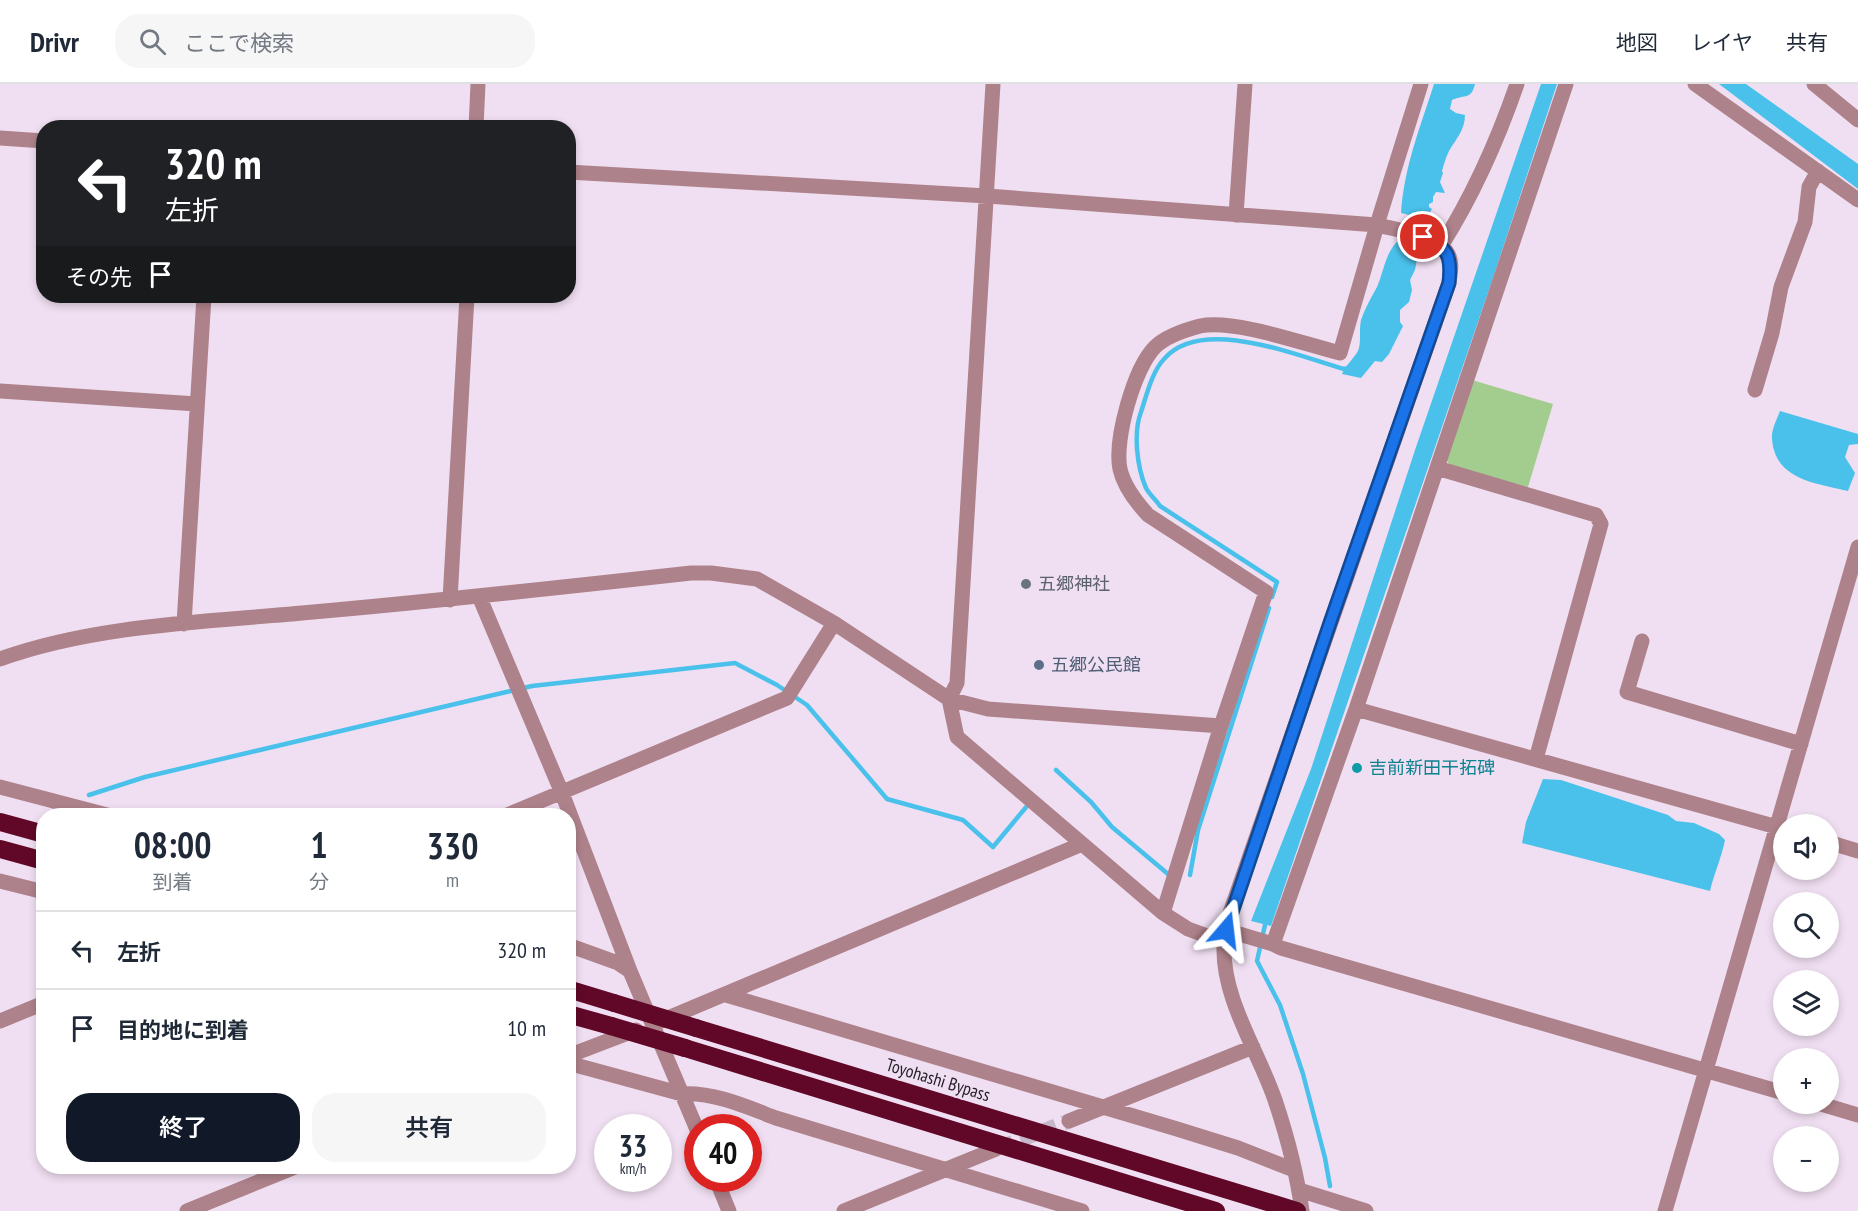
<!DOCTYPE html>
<html lang="ja">
<head>
<meta charset="utf-8">
<style>
  :root { --surface:#fff; --page:#f6f6f7; --text:#1f2937; --muted:#747a83; --line:#e0e1e3; --accent:#111827 }
  body { margin:0; font-family:"PT Sans Narrow","Noto Sans JP",sans-serif; background:var(--page); color:var(--text); height:100vh; display:flex; flex-direction:column; font-size:22px; white-space:nowrap }
  * { box-sizing:border-box; margin:0 }
  p { font-size:20px; color:var(--muted) }
  .icon { flex:none; width:33px; height:33px; fill:none; stroke:currentColor; stroke-width:2; stroke-linecap:round; stroke-linejoin:round }
  .map { position:relative; flex:1; overflow:hidden }
  .drawer { position:absolute; left:36px; top:724px; width:540px; height:366px; display:flex; flex-direction:column; background:var(--surface); border-radius:24px; box-shadow:0 3px 9px #0003 }
  .drawer>* { flex:none }
  .banner { position:absolute; left:36px; top:36px; width:540px; height:183px; border-radius:24px; box-shadow:0 3px 9px #0003; background:#202124; color:#fff; overflow:hidden }
  .buttons { position:absolute; left:1773px; top:730px; display:grid; gap:12px }
  .buttons a { display:grid; place-items:center; width:66px; height:66px; border-radius:50%; background:var(--surface); box-shadow:0 3px 9px #0003; font-size:30px }
  .speed { position:absolute; left:594px; top:1030px; display:flex; gap:12px; font-size:30px; font-weight:700; text-align:center }
  .speed>* { display:grid; place-content:center; width:78px; height:78px; border-radius:50%; background:var(--surface); box-shadow:0 3px 9px #0003; line-height:1 }
  .speed small { font-size:15px; font-weight:400 }
  .speed .limit { border:9px solid #d22; background:#fff; color:#111 }
  .pin { position:absolute; display:grid; place-items:center; width:51px; height:51px; color:#fff; margin:-26px; border:3px solid #fff; border-radius:50%; box-shadow:0 2px 6px #0007 }
  .me { position:absolute; width:66px; margin:-33px; rotate:17deg; stroke-linejoin:round; filter:drop-shadow(0 0 4px #0008) }
  .turn { display:flex; align-items:center; gap:21px; height:126px; padding:0 30px; font-size:27px }
  .turn .icon { width:78px; height:78px; stroke-width:2.5 }
  .turn b { display:block; font-size:42px; line-height:51px }
  .then { display:flex; align-items:center; height:57px; padding:0 30px; background:#0003; gap:12px; font-size:22px }
  .eta { display:flex; justify-content:space-evenly; align-items:center; height:102px; text-align:center }
  .eta b { font-size:36px; font-weight:600; line-height:42px }
  .button { display:flex; gap:12px; margin-top:auto; padding:12px 30px }
  .button a { flex:1; height:69px; border-radius:24px; background:var(--accent); color:#fff; font-size:24px; font-weight:600; line-height:69px; text-align:center }
  .button a+a { background:var(--page); color:var(--text) }
  ul { padding:0; list-style:none }
  li { display:flex; align-items:center; gap:18px; height:78px; padding:0 30px; border-top:2px solid var(--line) }
  li div { flex:1 }
  li b { display:block; font-size:22px }
  li em { font-style:normal }
  header { display:flex; align-items:center; gap:36px; box-sizing:border-box; height:84px; padding:0 30px; background:var(--surface); border-bottom:2px solid var(--line) }
  header strong { font-size:28px }
  nav { display:flex; gap:33px; margin-inline-start:auto; font-size:21px }
  .search { width:420px; height:54px; background:var(--page); display:flex; align-items:center; gap:15px; box-sizing:border-box; padding:0 21px; border-radius:24px; color:var(--muted); font-size:22px }
  .map>svg:first-child { display:block }
  .green { fill:#a3cd8f }
  .water { fill:#4ac1eb }
  .lines { fill:none; stroke-linecap:round; stroke-linejoin:round }
  .stream { stroke:#4ac1eb; stroke-width:4.5 }
  .minor-tunnel { stroke:#c7b8c9; stroke-width:15; stroke-dasharray:15 8; stroke-linecap:butt }
  .minor { stroke:#ae828a; stroke-width:15 }
  .highway { stroke:#610828; stroke-width:18 }
  .highway-bridge { stroke:#610828; stroke-width:18 }
  .route-casing { stroke:#114b97; stroke-width:15 }
  .route { stroke:#1a73e8; stroke-width:10 }
  .worship-dot { fill:#6b7280; stroke:#f0dff2; stroke-width:2 }
  .service-dot { fill:#5c6f8a; stroke:#f0dff2; stroke-width:2 }
  .culture-dot { fill:#0f9aa8; stroke:#f0dff2; stroke-width:2 }
  .labels { text-anchor:middle; stroke-width:4.5; stroke-linejoin:round; paint-order:stroke }
  .worship-label { font-size:18px; fill:#5b616d; stroke:#f0dff2; text-anchor:start }
  .service-label { font-size:18px; fill:#4e5e75; stroke:#f0dff2; text-anchor:start }
  .culture-label { font-size:18px; fill:#0d838f; stroke:#f0dff2; text-anchor:start }
  .street-label { font-size:18px; fill:#241e25; stroke:#f0dff2 }
</style>
</head>
<body>
<header>
<strong>Drivr</strong>
<div class="search"><svg class="icon" aria-label="search" viewBox="0 0 24 24"><circle cx="10" cy="10" r="6"/><path d="M15 15l6 6"/></svg>ここで検索</div>
<nav><a>地図</a><a>レイヤ</a><a>共有</a></nav>
</header>
<div class="map">
<svg width="1858" height="1127" viewBox="0 0 1858 1127">
  <rect width="100%" height="100%" fill="#f0dff2"/>
  <path class="green" d="M1472,296L1553,320L1528,403L1450,382L1446,375Z"/>
  <path class="water" d="M1434,0H1475C1471,16 1466,10 1452,16L1450,25L1456,29L1465,31C1465,46 1456,55 1449,67C1446,73 1444,80 1442,87L1443,89L1440,98L1445,109L1436,108L1433,113V118L1429,120V123L1432,125L1429,130L1418,133L1401,129C1404,83 1420,44 1434,0Z
    M1541,0H1557L1493,194L1271,842L1251,837L1311,685L1415,366Z
    M1719,0H1746L1858,80V105Z
    M1402,154L1414,161L1417,175L1415,186L1410,196L1412,206L1409,218L1400,226V238L1403,242L1389,270L1382,278L1375,277L1361,294L1342,290C1346,280 1357,272 1359,264C1361,255 1359,245 1361,236C1365,224 1371,214 1377,203C1384,187 1386,164 1402,154Z
    M1780,327L1858,350V360L1849,361L1845,373L1855,389L1848,407C1816,399 1775,396 1772,355C1771,346 1777,335 1780,327Z
    M1543,695L1561,696L1668,731L1676,737L1694,739L1719,750L1725,756C1722,772 1714,790 1710,807L1522,759L1526,738Z"/>
  <g class="lines">
    <path class="stream" d="M1407,146L1412,128
      M1272,513L1277,498L1160,422C1156,416 1149,410 1146,404C1137,383 1133,349 1141,328C1147,310 1152,287 1165,274C1203,232 1298,272 1344,285L1349,284
      M1056,686L1091,718L1112,743L1168,790
      M89,711L145,693L532,602L735,579L777,601L807,621L887,715L963,736L993,763L1027,722
      M1190,791L1198,746L1269,524
      M1265,841L1257,877L1280,921L1303,990L1325,1074L1330,1102"/>
    <path class="minor-tunnel" d="M999,1064L1069,1037"/>
    <path class="minor" d="M993,0L957,599L949,615L988,625L1221,642
      M1566,0L1356,625L1273,860L1281,864L1784,1009
      M1695,0L1858,116
      M1814,0L1858,36
      M476,44L478,0
      M0,54L44,57
      M568,88L987,112L1377,141C1397,146 1437,151 1448,170C1453,179 1450,189 1449,199L1230,829C1228,840 1224,850 1224,861C1222,915 1258,966 1275,1016C1287,1052 1297,1090 1302,1127
      M1236,131L1245,0
      M1441,162C1472,113 1498,55 1517,0
      M1755,306L1772,249L1781,203L1805,138L1809,103L1818,87
      M0,307L197,320
      M1437,384L1596,431L1601,440L1536,675
      M479,512L562,709L630,887L698,1048
      M450,516L467,212
      M184,540L204,212
      M1642,557L1627,608L1801,660
      M0,575C97,540 210,538 313,528C439,517 565,503 691,489H711L757,495L834,539L949,615L957,653L1163,829L1188,845L1224,858
      M1356,625L1784,745
      M0,703L111,732
      M505,732L787,614L834,539
      M1828,758L1858,767
      M0,797L44,808
      M1163,829L1221,642L1266,508L1148,431C1136,418 1124,403 1120,385C1114,356 1134,284 1155,263C1166,252 1185,246 1200,242C1235,235 1304,260 1340,269L1380,131L1421,0
      M1226,846L1273,860
      M568,861L618,879L630,887
      M726,911L1177,1045L1238,1064L1294,1086
      M0,937L44,919
      M661,937L1082,760
      M568,972L636,946
      M568,979L682,1010C714,1008 747,1023 776,1034L1082,1127
      M1821,1020L1858,1031
      M1069,1037L1253,963
      M716,1095L729,1127
      M1299,1106L1366,1127
      M187,1127L295,1083
      M844,1127L996,1065
      M1665,1127L1858,463"/>
    <path class="highway" d="M0,738L44,750
      M0,765L44,777
      M568,905L614,919
      M568,930L611,942
      M696,944L1297,1127
      M685,964L1216,1127"/>
    <path class="highway-bridge" d="M614,919L696,944
      M611,942L685,964"/>
  </g>
  <g class="lines">
    <defs>
      <path id="route" d="M1226,846L1331,536L1449,199C1452,172 1448,163 1423,153"/>
    </defs>
    <use href="#route" class="route-casing"/>
    <use href="#route" class="route"/>
  </g>
  <circle class="worship-dot" cx="1026" cy="500" r="6"/>
  <circle class="service-dot" cx="1039" cy="581" r="6"/>
  <circle class="culture-dot" cx="1357" cy="684" r="6"/>
  <g class="labels">
    <g class="worship-label">
      <text x="1038" y="506">五郷神社</text>
    </g>
    <g class="service-label">
      <text x="1051" y="587">五郷公民館</text>
    </g>
    <g class="culture-label">
      <text x="1369" y="690">吉前新田干拓碑</text>
    </g>
    <g class="street-label">
      <text transform="translate(938 996) rotate(17)" y="6">Toyohashi Bypass</text>
    </g>
  </g>
</svg>
<div class="buttons">
<a><svg class="icon" aria-label="sound" viewBox="0 0 24 24"><path d="M4 9h4l5-4v14l-5-4H4zM17 9q2 3 0 6"/></svg></a>
<a><svg class="icon" aria-label="search" viewBox="0 0 24 24"><circle cx="10" cy="10" r="6"/><path d="M15 15l6 6"/></svg></a>
<a><svg class="icon" aria-label="layers" viewBox="0 0 24 24"><path d="M12 4l9 5-9 5-9-5zM3 14l9 5 9-5"/></svg></a>
<a>+</a>
<a>−</a>
</div>
<div class="speed"><div>33<small>km/h</small></div><div class="limit">40</div></div>
<div class="pin" style="left:1423px;top:153px;background:#d93025"><svg class="icon" aria-label="arrive" viewBox="0 0 24 24"><path d="M6 21V4h12l-3 4 3 4H6"/></svg></div>
<svg class="me" style="left:1226px;top:846px" viewBox="-20 -20 40 40"><path d="M0-17L14 15 0 8-14 15z" fill="#1a73e8" stroke="#fff" stroke-width="4"/></svg>
<div class="banner">
<div class="turn"><svg class="icon" aria-label="left" viewBox="0 0 24 24"><path d="M17 20v-9H6M10 6l-5 5 5 5"/></svg><div><b>320 m</b>左折</div></div>
<div class="then">その先<svg class="icon" aria-label="arrive" viewBox="0 0 24 24"><path d="M6 21V4h12l-3 4 3 4H6"/></svg></div>
</div>
<section class="drawer">
<div class="eta">
<div><b>08:00</b><p>到着</p></div>
<div><b>1</b><p>分</p></div>
<div><b>330</b><p>m</p></div>
</div>
<ul>
<li><svg class="icon" aria-label="left" viewBox="0 0 24 24"><path d="M17 20v-9H6M10 6l-5 5 5 5"/></svg><div><b>左折</b></div><em>320 m</em></li>
<li><svg class="icon" aria-label="arrive" viewBox="0 0 24 24"><path d="M6 21V4h12l-3 4 3 4H6"/></svg><div><b>目的地に到着</b></div><em>10 m</em></li>
</ul>
<div class="button"><a>終了</a><a>共有</a></div>
</section>
</div>
</body>
</html>
